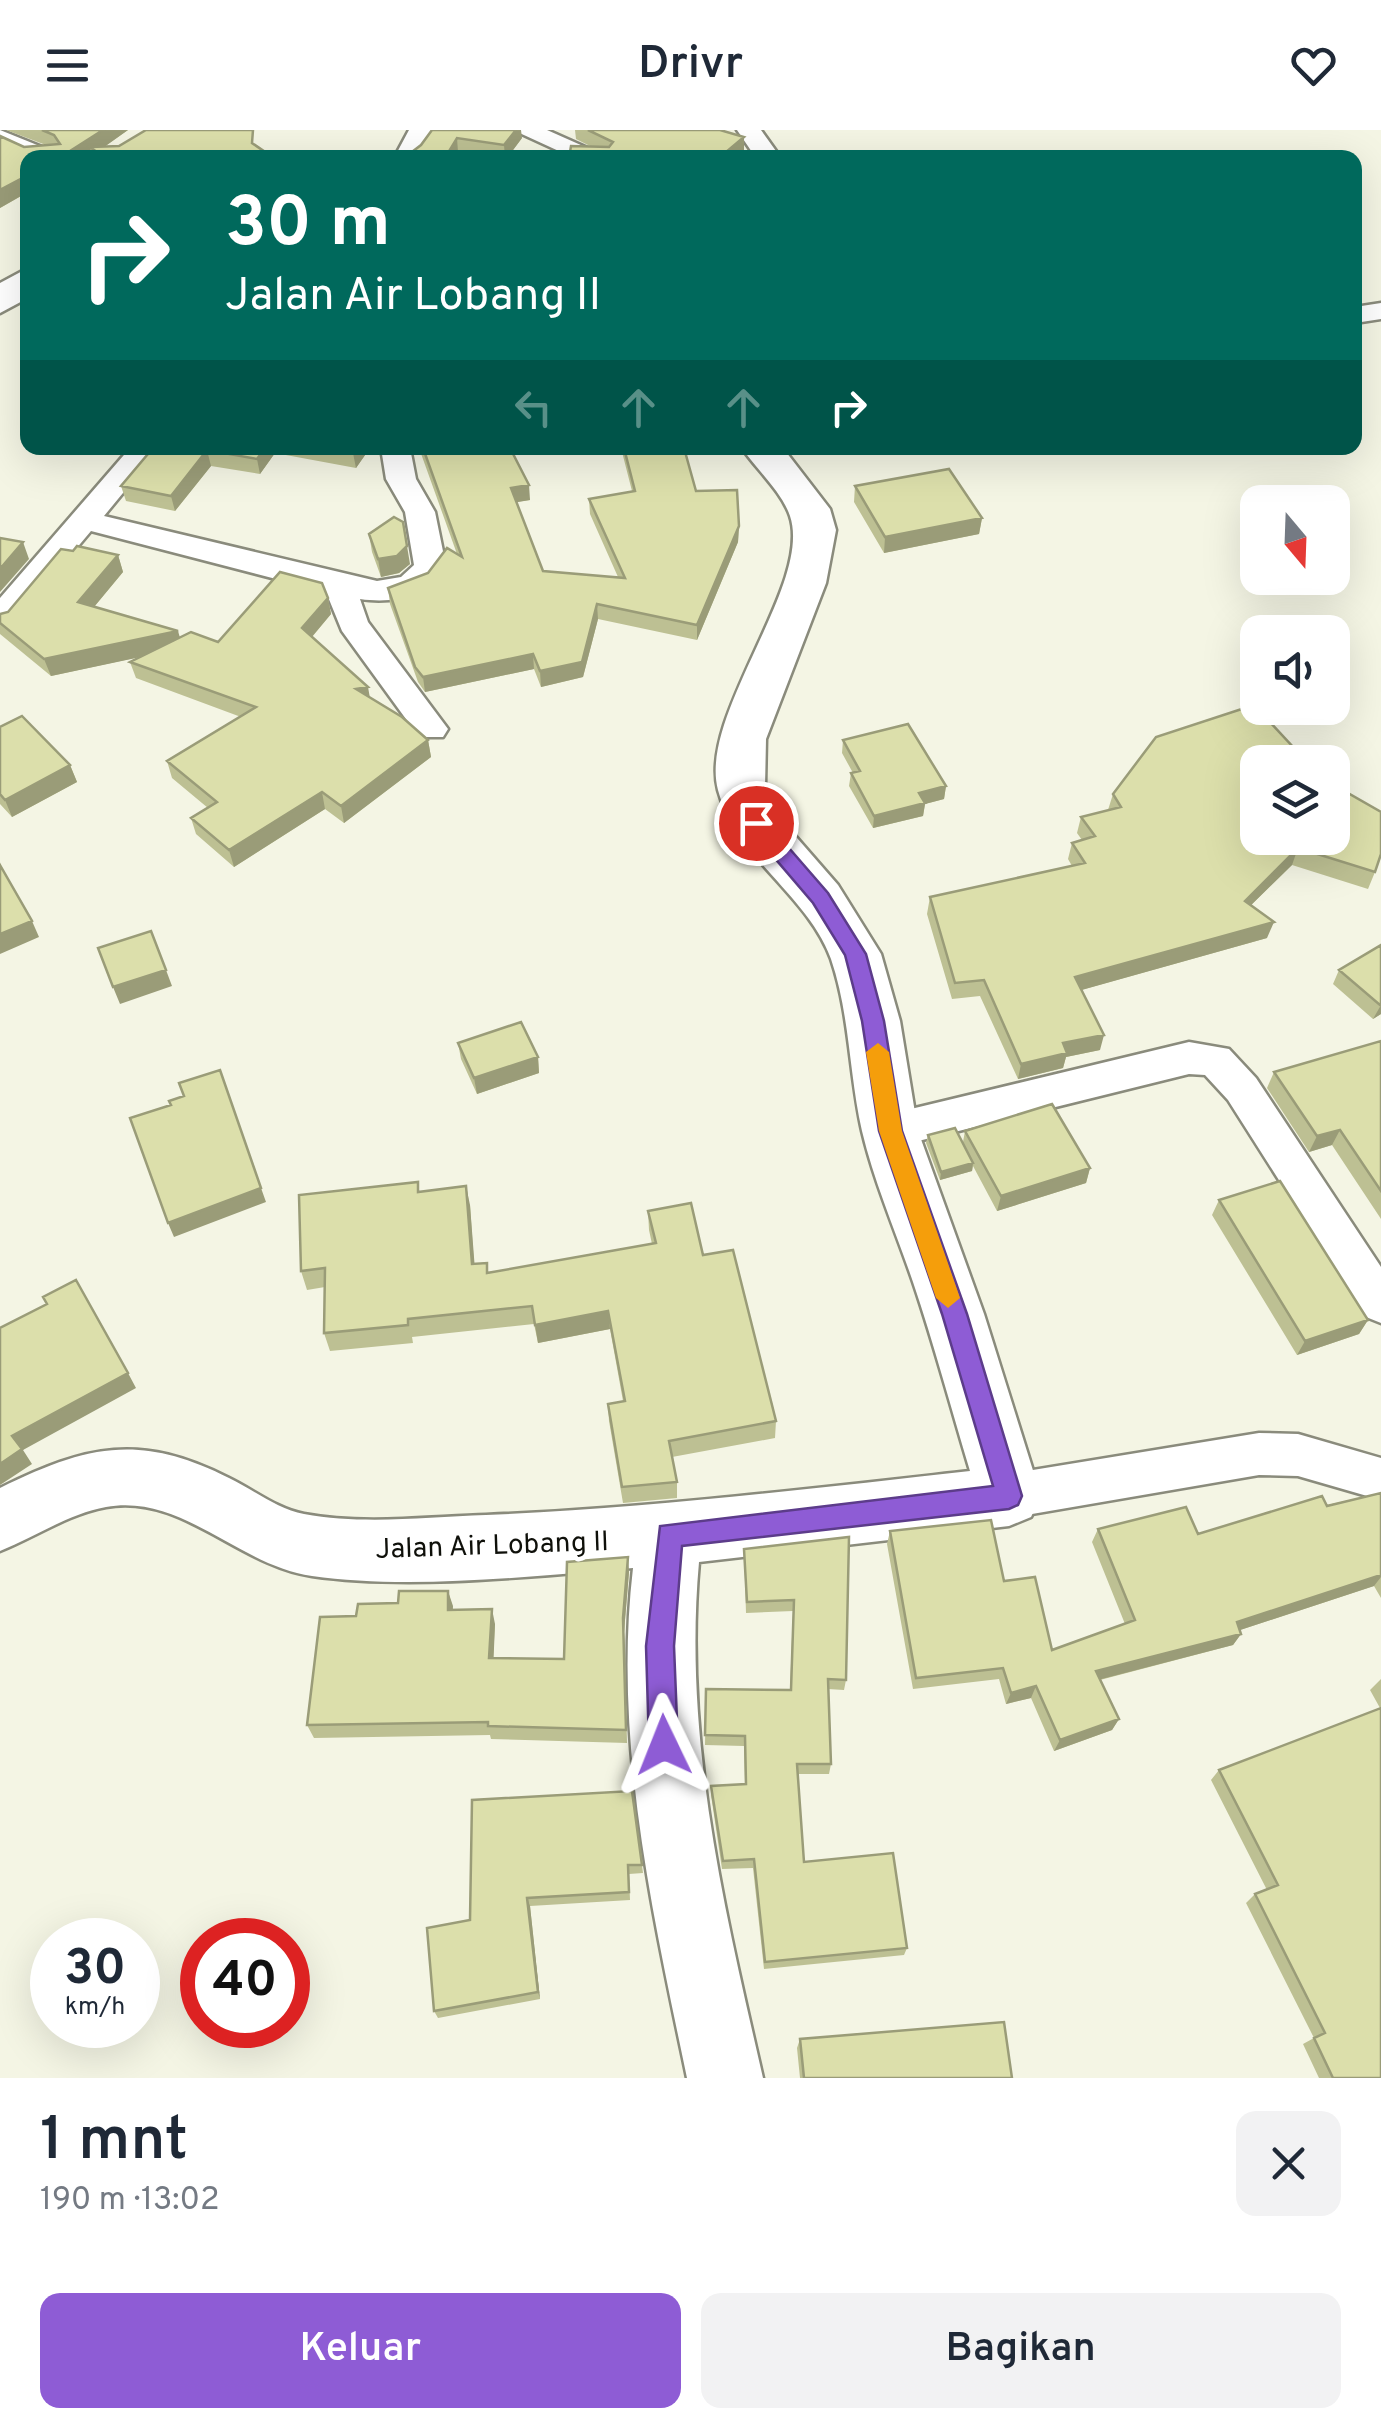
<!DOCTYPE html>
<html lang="id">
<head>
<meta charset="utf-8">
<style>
  :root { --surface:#fff; --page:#f2f2f3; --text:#1f2937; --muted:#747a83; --accent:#8e5cd5 }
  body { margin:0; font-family:Overpass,sans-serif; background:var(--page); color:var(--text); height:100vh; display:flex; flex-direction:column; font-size:38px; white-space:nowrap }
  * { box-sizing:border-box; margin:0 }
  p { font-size:32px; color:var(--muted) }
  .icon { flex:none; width:55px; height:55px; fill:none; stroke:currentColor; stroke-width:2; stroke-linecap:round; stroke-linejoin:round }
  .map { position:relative; height:1948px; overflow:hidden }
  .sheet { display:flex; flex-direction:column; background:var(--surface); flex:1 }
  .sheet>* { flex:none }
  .guide { position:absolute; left:20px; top:20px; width:1342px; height:305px; border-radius:20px; box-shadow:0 10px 40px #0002; background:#00695c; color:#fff; overflow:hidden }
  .needle { width:65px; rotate:161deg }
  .tools { position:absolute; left:1240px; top:355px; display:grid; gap:20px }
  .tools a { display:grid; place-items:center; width:110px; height:110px; border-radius:20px; background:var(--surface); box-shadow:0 10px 40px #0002; font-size:50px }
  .speed { position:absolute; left:30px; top:1788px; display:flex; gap:20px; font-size:50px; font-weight:700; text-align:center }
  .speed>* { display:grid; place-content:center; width:130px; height:130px; border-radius:50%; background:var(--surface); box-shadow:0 10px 40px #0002; line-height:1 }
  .speed small { font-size:25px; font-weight:400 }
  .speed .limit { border:15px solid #d22; background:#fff; color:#111 }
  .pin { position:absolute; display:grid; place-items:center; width:85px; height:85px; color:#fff; margin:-42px; border:5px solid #fff; border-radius:50%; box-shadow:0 2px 10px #0007 }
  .me { position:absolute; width:110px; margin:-55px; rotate:358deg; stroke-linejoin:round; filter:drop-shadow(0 0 8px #0008) }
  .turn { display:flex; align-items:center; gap:35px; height:210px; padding:0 40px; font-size:45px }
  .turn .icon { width:130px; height:130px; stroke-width:2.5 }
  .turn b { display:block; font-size:70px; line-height:85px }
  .lanes { display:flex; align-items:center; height:95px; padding:0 40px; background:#0003; justify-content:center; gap:50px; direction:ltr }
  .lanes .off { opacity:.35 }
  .round { display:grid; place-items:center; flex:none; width:105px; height:105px; border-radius:20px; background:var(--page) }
  .head { display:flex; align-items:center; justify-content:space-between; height:170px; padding:0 40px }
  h1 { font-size:60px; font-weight:600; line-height:75px }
  .action { display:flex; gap:20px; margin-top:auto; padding:20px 40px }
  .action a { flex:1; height:115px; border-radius:20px; background:var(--accent); color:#fff; font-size:40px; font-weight:600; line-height:115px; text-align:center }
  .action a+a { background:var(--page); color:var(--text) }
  header { display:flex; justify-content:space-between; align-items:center; height:130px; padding:0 40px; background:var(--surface); font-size:45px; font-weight:600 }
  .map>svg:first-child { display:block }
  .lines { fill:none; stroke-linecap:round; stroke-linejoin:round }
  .street-casing { stroke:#8a8b7c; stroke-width:5 }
  .secondary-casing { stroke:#8a8b7c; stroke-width:5 }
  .street { fill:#fff; fill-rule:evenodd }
  .secondary { fill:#fff; fill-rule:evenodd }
  .wall { fill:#bdc093 }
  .shaded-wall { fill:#9a9c78 }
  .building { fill:#dcdfab; stroke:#9a9c78; stroke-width:2.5 }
  .route { fill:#8e5cd5; stroke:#5c3c8a; stroke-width:2.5 }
  .slow { fill:#f59e0b }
  .labels { text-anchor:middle; stroke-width:9; stroke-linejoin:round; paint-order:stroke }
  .street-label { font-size:28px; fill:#0f100a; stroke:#fff }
</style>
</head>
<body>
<header><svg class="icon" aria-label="menu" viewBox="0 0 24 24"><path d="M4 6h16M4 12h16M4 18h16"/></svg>Drivr<svg class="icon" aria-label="heart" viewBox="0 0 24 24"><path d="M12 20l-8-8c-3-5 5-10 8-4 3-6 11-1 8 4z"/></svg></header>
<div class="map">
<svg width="1381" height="1948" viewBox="0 0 1381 1948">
  <rect width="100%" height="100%" fill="#f4f5e4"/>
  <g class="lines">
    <defs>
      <path id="street" d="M0,0L57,23L60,28H28L0,15Z
        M409,0H433L419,28H394Z
        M513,0H547L610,28H574Z
        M737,0H761L781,28H756Z
        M1381,173V189L1355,193V177Z
        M130,318H160L104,386L377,451L401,447L414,435L405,382L386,349L381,318H410L416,349L435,382L446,436C425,467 395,474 360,469L368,492L448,599L443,607H419L342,501L326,462L91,401L11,496L0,500V468Z
        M1189,912L1229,919L1256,948L1381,1137V1193L1366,1187L1228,970L1205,945L1189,944L890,1018L876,1013L870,1001L876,989L890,984Z
        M1259,1303L1298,1304L1381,1328V1370L1298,1346L1259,1345L1009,1388L993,1381L986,1366L993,1351L1009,1344Z"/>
      <path id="secondary" d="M28,138V168L0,183V153Z
        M742,318H783L830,379L836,400L826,453L766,609L765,657L777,685L838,755L881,824L900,891L918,1001L984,1184L1041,1366L1031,1387L1009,1396L699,1432C683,1608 724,1778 763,1948H687C652,1780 613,1610 633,1438C535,1446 409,1460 312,1446C239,1436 182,1363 106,1377C68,1384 35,1407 0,1421V1358C87,1315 140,1303 229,1348C254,1360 277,1379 304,1384C364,1395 426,1387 486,1385C648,1378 809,1359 970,1341C951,1278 934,1214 913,1152C896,1102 874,1052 862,1001C849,944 850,885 831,829C807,764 736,728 718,660C698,585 813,454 790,386C782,362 756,339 742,318Z"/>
    </defs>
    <use href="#street" class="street-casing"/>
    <use href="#secondary" class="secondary-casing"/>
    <use href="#street" class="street"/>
    <use href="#secondary" class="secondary"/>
  </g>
  <path class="wall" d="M6,0H128L104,17L256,15L274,28H93L92,25L89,28H28V62L0,78V6L24,17L46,15Z
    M432,0L522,8L507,28H490L421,15Z
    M575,0H725L724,1L744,22L737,28H569L592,17L576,9Z
    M153,318H370L356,338L275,323L260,344L211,336L175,381L126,371L121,356Z
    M419,318H510L530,370L516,372L543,441L618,447L590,384L589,369L632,361L621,318H684L696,361L739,396L738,412L697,510L598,489L583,547L541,557L534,539L425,562L418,552L390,474L388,458L428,443L457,424Z
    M855,356L982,388L979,404L884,423L854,372Z
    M369,404L410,434L399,443L381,447L372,422Z
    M73,421L118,425L123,442L94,477L180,507L218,512L328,468L331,484L312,507L370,568L428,610L431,627L344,693L325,679L234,737L196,704L191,688L208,678L172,648L167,631L241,587L136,548L130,532L139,527L51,546L0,504V484L8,482Z
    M0,597L70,635L77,652L12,687L0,674Z
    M843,610L946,656L944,669L925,674L923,686L873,698L849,656L851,643H853L842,623Z
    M1113,664L1332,708L1375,742L1368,759L1292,735L1251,775L1267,808L1081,860L1100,920L1066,927L1063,938L1018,949L980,866L952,869L927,784L930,767L1072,736L1068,729L1072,713L1082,710L1077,703L1081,687L1108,680Z
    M1381,815V884L1373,889L1333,854L1339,840Z
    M1381,911V1089L1332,1015L1309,1022L1267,958L1274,942Z
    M458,913L538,927L539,943L477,964L461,929Z
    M965,1001L1090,1038L1086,1053L997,1081L973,1036L972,1041L940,1050L926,1013L928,1005L963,1012Z
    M420,1062L470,1075L474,1134L487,1133L488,1143L652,1114L649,1100L648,1081L703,1125L776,1291L775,1308L672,1327L677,1352V1368L623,1373L609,1291L608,1274L623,1271L610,1199L538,1213L534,1194L412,1207L413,1213L330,1221L324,1203L325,1157L307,1160L301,1141Z
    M1219,1070L1368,1190L1359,1204L1297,1225L1212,1085Z
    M1381,1363V1468L1374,1456L1240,1500L1241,1504L1233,1515L1100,1550L1119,1589L1112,1600L1054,1621L1031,1568L1006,1574L999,1549L913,1559L887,1414L890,1401L1004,1451L1052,1520L1125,1494L1092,1412L1098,1399L1198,1404Z
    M849,1407L846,1550L844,1560L828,1559L831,1634L829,1644H798L804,1732L907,1818L904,1825L764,1839L753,1738L722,1739L711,1665V1656L745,1654L744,1616L705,1615L706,1559L790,1560L793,1481L746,1483L744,1419Z
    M629,1442L624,1502L627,1613L491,1609L490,1605L314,1608L307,1595L398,1473L448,1461L453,1480L495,1494L493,1528L564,1529Z
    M1381,1549V1948H1319L1303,1914L1314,1908L1246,1773L1255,1764L1267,1760L1211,1650L1219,1640L1380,1578L1370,1560Z
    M632,1661L643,1743L629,1744L630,1770L530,1776L540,1869L438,1888L434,1881L470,1790Z
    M800,1909L1012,1948H800L797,1918Z"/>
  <path class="shaded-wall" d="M103,0H128L97,22L90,17L92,25L89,28H59Z
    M516,0H521L522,8L507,28H505L504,15Z
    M744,7V22L737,28H719Z
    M457,8L458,22L455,28H445Z
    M28,45V62L0,78V60Z
    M265,318H274L275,323L260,344L257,329Z
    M357,318H370L356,338L353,323Z
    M207,320L211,336L175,381L171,366Z
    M529,355L530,370L512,373L511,358Z
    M982,388L979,404L884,423L885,407Z
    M739,396L738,412L697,510V495Z
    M23,412L29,429L0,462V439Z
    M407,416L410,434L399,443L381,447L378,429Z
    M118,425L123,442L84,489L78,472Z
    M328,468L331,484L305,515L302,498Z
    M597,474L598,489L583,547L541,557L540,541Z
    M178,501L183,518L51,546L44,529Z
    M533,524L534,539L425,562L423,547Z
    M368,557L371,574L356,559Z
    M428,610L431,627L344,693L341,676Z
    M70,635L77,652L12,687L5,670Z
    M946,656L944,669L925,674L923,686L873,698L874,686L919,663Z
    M322,662L325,679L234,737L229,720Z
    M1298,718L1292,735L1239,787L1245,771Z
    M32,791L39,807L0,824V804Z
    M1274,792L1267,808L1071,863L1075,847Z
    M166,840L172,856L120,874L113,857Z
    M1381,875V884L1373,889Z
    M1104,905L1100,920L1066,927L1063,938L1018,949L1021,934L1063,913Z
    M538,927L539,943L477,964L474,948Z
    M1340,1000L1332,1015L1309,1022L1317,1006Z
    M973,1033L972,1041L940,1050L941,1042Z
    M1090,1038L1086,1053L997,1081L1001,1066Z
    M466,1056L470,1075L476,1153L472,1134Z
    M261,1058L266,1072L174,1107L168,1093Z
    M608,1181L610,1199L538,1213L535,1195Z
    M1368,1190L1359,1204L1297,1225L1305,1211Z
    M128,1243L136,1258L23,1320L32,1334L0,1355V1334L12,1306Z
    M628,1427L629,1442L624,1502L627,1613L623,1488Z
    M1381,1445V1447L1374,1456L1228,1504L1237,1492Z
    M448,1461L453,1476L452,1494L448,1480Z
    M492,1479L495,1494L493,1542L489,1528Z
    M1241,1504L1233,1515L1090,1552L1096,1541Z
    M1036,1556L1031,1568L1006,1574L1011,1563Z
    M1119,1589L1112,1600L1054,1621L1060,1610Z
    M527,1768L530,1776L540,1869L538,1862Z"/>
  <path class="building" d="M42,0H103L59,28H28V45L0,60V6L24,17L60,14L54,5Z
    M146,0H253L252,13L274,28H105L90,17L119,16Z
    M432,0H516L504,15L457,8L445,28H404L421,15Z
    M588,0H720L744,7L719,28H569L571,16L609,17L613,12Z
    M153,318H265L257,329L207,320L171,366L121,356Z
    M324,318H357L353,323Z
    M423,318H510L529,355L511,358L543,441L625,448L589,369L635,361L624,318H684L696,361L737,360L739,396L697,495L597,474L582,532L540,541L533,524L423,547L415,537L388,458L428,443L447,418L462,427Z
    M949,339L982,388L885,407L855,356Z
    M394,387L403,392L407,416L397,426L378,429L369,404Z
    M0,408L23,412L0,439Z
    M77,416L118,425L78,472L178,501L44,529L0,493V484L8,482L61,419L73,421Z
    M280,442L322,453L328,468L302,498L368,557L356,559L402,587L428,610L341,676L322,662L229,720L191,688L217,672L167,631L256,577L130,532L191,502L218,512Z
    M1254,575L1307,632H1258V708H1332V654L1381,682V724L1375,742L1298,718L1245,771L1274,792L1075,847L1104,905L1063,913L1067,923L1021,934L984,850L955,853L930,767L1085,733L1072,713L1095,706L1081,687L1121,677L1113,664L1156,607Z
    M22,586L70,635L5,670L0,664V597Z
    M908,594L946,656L919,663L925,673L874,686L851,643L860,641L843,610Z
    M0,735L32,791L0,804Z
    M151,801L166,840L113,857L98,818Z
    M1381,815V875H1380L1339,840Z
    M521,892L538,927L474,948L458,913Z
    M1381,911V1061L1340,1000L1317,1006L1274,942Z
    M220,940L261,1058L168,1093L130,988L171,975L169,971L184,966L179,953Z
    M1052,974L1090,1038L1001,1066L965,1001Z
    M955,998L973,1033L941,1042L928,1005Z
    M1280,1051L1368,1190L1305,1211L1219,1070Z
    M418,1052V1062L466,1056L472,1134L487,1133V1143L656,1113L648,1081L691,1073L703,1125L733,1120L776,1291L669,1311L677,1352L622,1357L608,1274L625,1271L608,1181L535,1195L532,1176L408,1189V1195L324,1203L325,1138L301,1141L299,1065Z
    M76,1150L128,1243L12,1306L22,1319L0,1334V1198L47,1174L43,1167Z
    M1381,1363V1445L1237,1492L1241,1504L1096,1541L1119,1589L1060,1610L1036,1556L1011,1563L1003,1538L916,1548L890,1401L991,1390L1004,1451L1035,1447L1052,1520L1135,1490L1098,1399L1186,1377L1198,1404L1322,1366L1327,1376Z
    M849,1407L846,1550L828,1549L831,1634H797L804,1732L893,1723L907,1818L765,1832L754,1729L723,1731L711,1656L746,1654L745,1606L705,1605L706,1559L791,1560L794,1470L747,1472L744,1419Z
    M628,1427L623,1488L626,1600L488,1596V1592L307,1595L320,1487L356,1486L358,1474L398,1473L399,1461H448V1480L492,1479L489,1528L564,1529L567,1432Z
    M1381,1578V1948H1333L1314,1908L1325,1903L1255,1764L1278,1755L1219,1640Z
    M632,1661L642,1735H628L629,1762L527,1768L538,1862L434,1881L427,1798L470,1790L472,1670Z
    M1004,1892L1012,1948H804L800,1909Z"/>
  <path class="route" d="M756,686L763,688L828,763L866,824L884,891L902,1001L967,1184L1022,1366L1018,1375L1009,1379L682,1416L674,1516L678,1615L674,1625L664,1630L653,1625L649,1615L646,1516L660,1396L993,1356L942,1184L879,1001L862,891L845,825L813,773L749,698L746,693Z"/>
  <path class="slow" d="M878,913L889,922L902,1001L960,1168L948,1178L936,1168L879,1001L866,922Z"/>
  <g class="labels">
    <g class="street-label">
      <text transform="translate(492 1414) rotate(-2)" y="10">Jalan Air Lobang II</text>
    </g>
  </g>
</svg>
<div class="tools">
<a><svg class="needle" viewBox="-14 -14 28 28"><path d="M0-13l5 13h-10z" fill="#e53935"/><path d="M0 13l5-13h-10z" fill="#747a83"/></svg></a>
<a><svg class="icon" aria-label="sound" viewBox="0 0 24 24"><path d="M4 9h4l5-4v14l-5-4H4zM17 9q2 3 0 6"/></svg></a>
<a><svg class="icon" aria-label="layers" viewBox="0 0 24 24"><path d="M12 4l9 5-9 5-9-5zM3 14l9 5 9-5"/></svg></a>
</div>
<div class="speed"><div>30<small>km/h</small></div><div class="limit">40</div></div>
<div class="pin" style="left:756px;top:693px;background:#d93025"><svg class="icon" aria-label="arrive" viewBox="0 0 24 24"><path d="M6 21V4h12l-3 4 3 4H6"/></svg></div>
<svg class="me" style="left:664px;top:1615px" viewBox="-20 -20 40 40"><path d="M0-17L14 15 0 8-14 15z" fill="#8e5cd5" stroke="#fff" stroke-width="4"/></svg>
<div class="guide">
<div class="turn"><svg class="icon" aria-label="right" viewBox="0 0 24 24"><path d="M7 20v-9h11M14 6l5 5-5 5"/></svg><div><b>30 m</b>Jalan Air Lobang II</div></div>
<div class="lanes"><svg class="icon off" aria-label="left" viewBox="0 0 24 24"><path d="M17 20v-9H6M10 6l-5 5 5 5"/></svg><svg class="icon off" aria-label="ahead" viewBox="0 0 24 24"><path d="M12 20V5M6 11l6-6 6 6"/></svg><svg class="icon off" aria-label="ahead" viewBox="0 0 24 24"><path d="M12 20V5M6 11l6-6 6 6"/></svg><svg class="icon" aria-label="right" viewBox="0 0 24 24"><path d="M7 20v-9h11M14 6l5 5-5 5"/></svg></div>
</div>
</div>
<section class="sheet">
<div class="head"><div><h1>1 mnt</h1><p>190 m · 13:02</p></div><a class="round"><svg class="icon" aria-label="close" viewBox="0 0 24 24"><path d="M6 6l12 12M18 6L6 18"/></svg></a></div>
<div class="action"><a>Keluar</a><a>Bagikan</a></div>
</section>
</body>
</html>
